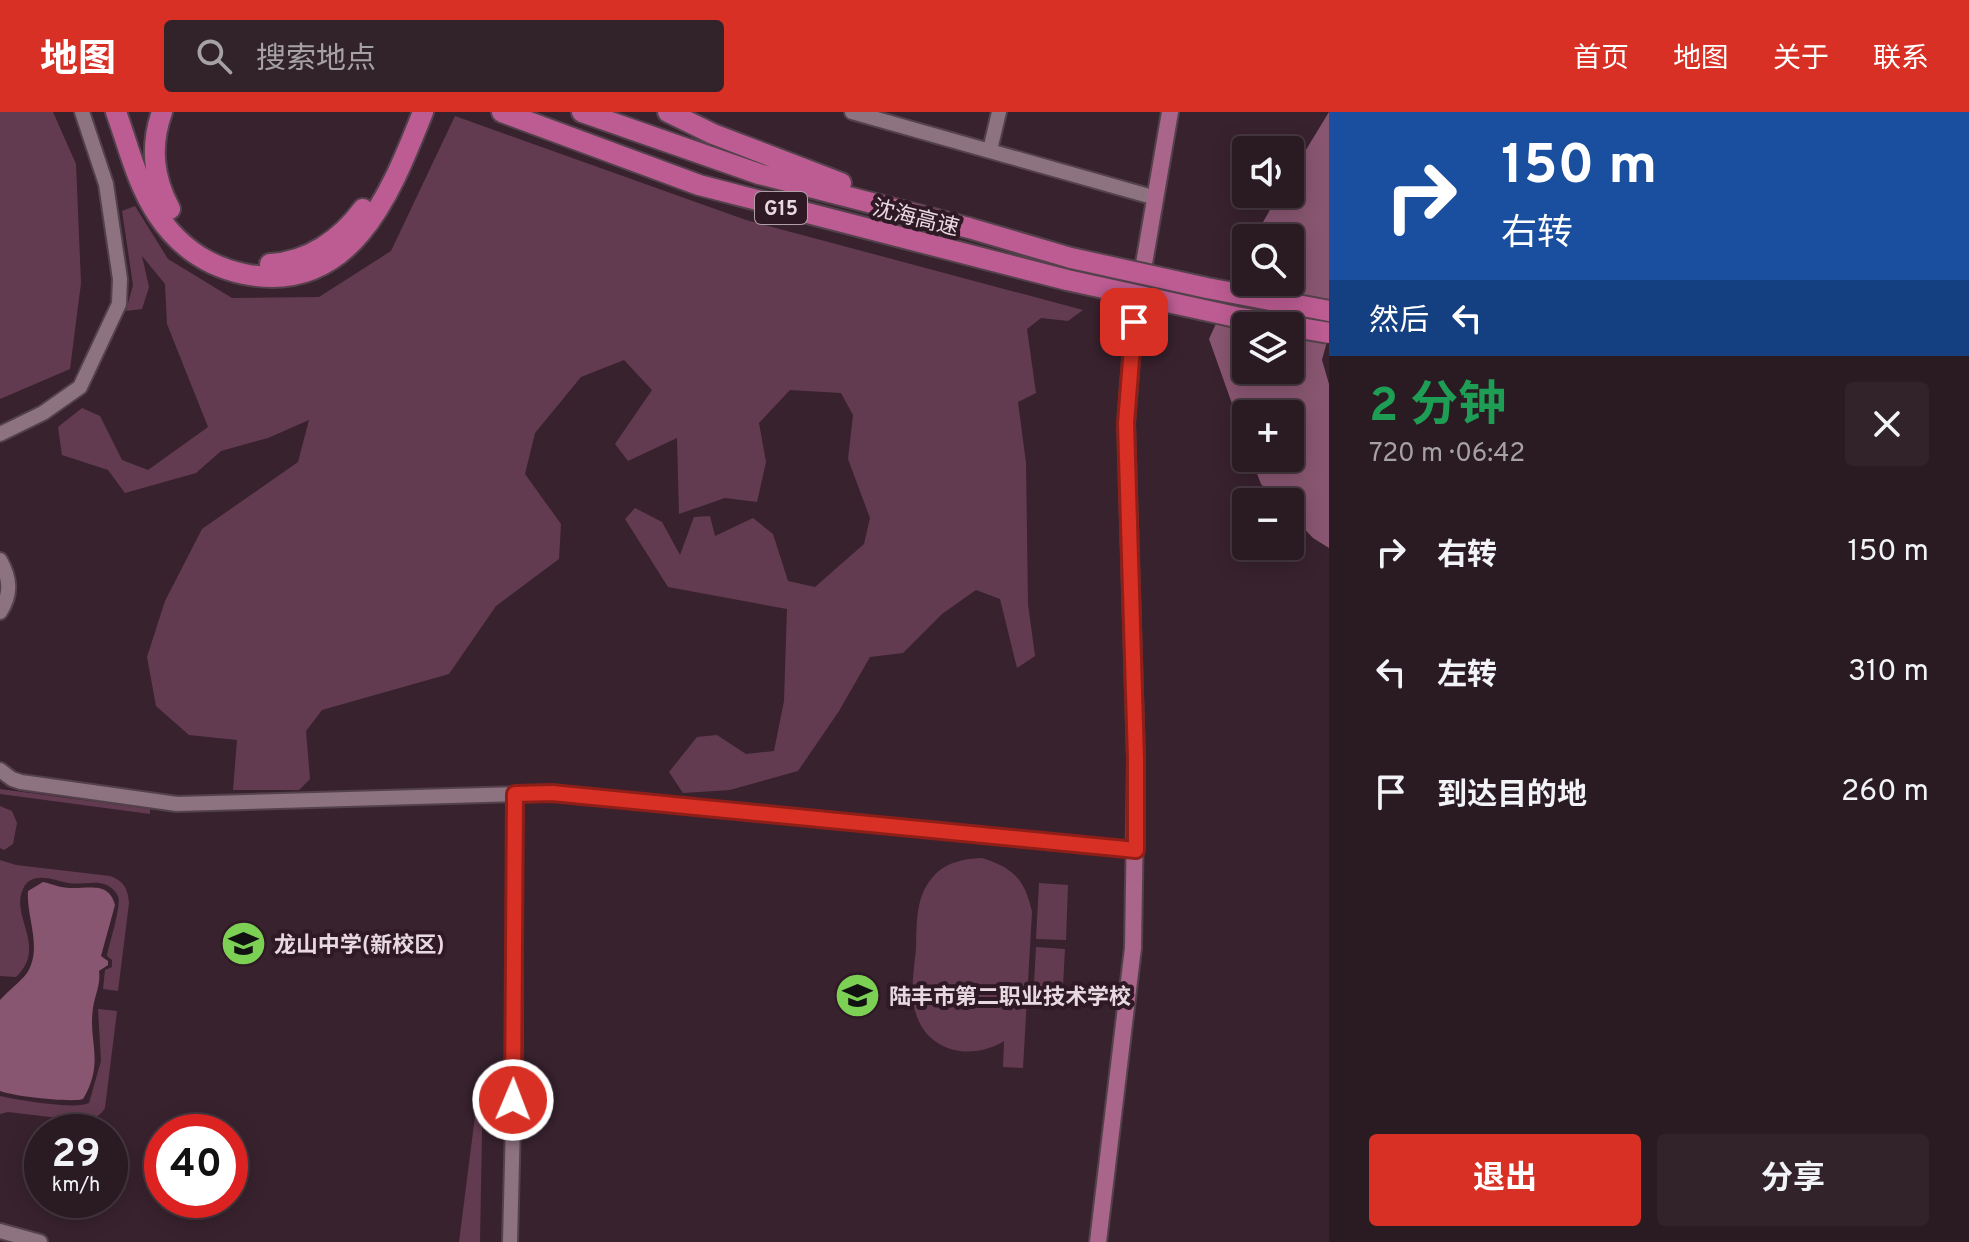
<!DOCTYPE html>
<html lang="zh">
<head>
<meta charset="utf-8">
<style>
  :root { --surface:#2a1a22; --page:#32232a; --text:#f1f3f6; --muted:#a5a1a5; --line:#463840; --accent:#d93025 }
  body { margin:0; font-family:Overpass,"Noto Sans SC",sans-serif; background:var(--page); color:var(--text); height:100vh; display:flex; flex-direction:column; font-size:30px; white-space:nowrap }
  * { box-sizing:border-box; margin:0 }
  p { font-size:26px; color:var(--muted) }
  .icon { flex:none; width:44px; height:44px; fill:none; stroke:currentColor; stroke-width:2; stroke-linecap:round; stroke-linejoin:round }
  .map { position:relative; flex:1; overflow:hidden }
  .panel { display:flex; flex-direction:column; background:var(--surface); width:640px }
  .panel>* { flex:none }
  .top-card { background:#1a4fa0; color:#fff; overflow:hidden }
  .tools { position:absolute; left:1232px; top:24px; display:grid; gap:16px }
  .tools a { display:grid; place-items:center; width:72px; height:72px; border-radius:8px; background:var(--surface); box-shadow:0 4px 20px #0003,0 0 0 2px var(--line); font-size:40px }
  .speed { position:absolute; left:24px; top:1002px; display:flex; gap:16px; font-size:40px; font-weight:700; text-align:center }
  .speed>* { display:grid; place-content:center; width:104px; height:104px; border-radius:50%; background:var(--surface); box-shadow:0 4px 20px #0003,0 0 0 2px var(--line); line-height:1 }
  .speed small { font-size:20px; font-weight:400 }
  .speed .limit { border:12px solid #d22; background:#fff; color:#111 }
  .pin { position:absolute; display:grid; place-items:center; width:68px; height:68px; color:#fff; margin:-34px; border-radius:16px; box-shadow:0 4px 12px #0006 }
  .me { position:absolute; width:88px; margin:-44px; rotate:1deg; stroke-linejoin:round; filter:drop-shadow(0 0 6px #0008) }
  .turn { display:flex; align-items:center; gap:28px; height:168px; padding:0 40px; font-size:36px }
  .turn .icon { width:104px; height:104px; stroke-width:2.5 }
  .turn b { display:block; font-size:56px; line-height:68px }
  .then { display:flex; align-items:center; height:76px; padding:0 40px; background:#0003; gap:16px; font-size:30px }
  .round { display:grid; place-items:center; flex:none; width:84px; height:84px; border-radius:8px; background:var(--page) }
  .overview { display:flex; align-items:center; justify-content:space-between; height:136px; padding:0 40px }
  h1 { font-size:48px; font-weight:700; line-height:60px; color:#1e9e55 }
  .cta { display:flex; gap:16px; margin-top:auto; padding:16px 40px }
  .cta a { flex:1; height:92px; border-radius:8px; background:var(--accent); color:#fff; font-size:32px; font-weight:700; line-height:92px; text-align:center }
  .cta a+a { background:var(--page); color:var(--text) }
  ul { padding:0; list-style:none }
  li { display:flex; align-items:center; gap:24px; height:120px; padding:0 40px }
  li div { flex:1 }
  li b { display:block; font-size:30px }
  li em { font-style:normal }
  header { display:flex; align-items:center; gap:48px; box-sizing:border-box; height:112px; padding:0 40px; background:var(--accent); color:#fff }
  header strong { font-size:38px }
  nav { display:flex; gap:44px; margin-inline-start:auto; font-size:28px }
  .search { width:560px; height:72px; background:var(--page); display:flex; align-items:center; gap:20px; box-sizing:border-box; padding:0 28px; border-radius:8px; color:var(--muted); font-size:30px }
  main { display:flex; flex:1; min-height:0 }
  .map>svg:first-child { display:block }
  .green { fill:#633b51 }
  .water { fill:#895671; fill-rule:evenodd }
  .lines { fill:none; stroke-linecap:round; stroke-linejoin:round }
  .minor-casing { stroke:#53414b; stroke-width:18 }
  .major-casing { stroke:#53414b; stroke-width:20 }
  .highway-casing { stroke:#53414b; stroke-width:24 }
  .minor { stroke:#8d727f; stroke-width:14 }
  .major { stroke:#a9658a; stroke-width:16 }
  .highway { stroke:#bc5c92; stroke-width:20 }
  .highway-bridge-casing { stroke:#53414b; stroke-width:24; stroke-linecap:butt }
  .highway-bridge { stroke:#bc5c92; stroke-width:20 }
  .route-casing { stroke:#8d1f18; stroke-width:20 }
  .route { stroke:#d93025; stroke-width:14 }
  .labels { text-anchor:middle; stroke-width:8; stroke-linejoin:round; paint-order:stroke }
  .shield { fill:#2e1924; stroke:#b09fa8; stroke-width:2 }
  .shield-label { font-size:20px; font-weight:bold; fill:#e8d9e0 }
  .street-label { font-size:22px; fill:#e8d9e0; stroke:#2e1924 }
  .poi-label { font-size:22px; font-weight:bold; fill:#e8d9e0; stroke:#2e1924; text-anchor:start }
</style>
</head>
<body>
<header>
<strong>地图</strong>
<div class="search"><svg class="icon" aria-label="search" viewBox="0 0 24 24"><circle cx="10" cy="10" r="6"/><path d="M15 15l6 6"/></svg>搜索地点</div>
<nav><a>首页</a><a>地图</a><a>关于</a><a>联系</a></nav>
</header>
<main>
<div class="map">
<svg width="1329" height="1130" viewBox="0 0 1329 1130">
  <rect width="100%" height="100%" fill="#38222e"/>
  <path class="green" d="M0,0H53L76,52L81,171L70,257L0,287Z
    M455,4L746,108L1083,198L1068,209L1041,206L1027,217L1036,281L1018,290L1026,351L1028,492L1035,544L1017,556L1000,487L976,478L942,502L903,541L870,545L839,599L798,659L730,678L683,681L669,660L697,625L717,623L746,642L774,639L784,589L787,497L668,475L625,407L635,396L662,410L680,443L694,405L710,404L715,424L753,406L773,422L788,469L815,475L864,432L870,406L848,347L853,303L841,281L790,278L759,311L766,350L757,390L725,386L679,402L677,326L628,349L615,332L652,278L624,248L581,265L535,321L525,362L561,412L559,447L496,494L449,562L322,598L306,619L310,667L299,678H233L237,628L189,623L156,594L147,545L165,489L202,417L298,350L309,308L268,326L221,339L196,361L125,381L108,358L62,343L58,315L82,296L100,304L122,348L148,358L208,315L167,212L165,172L142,144L149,175L142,197L126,199L133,173L122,99L135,94L168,147L232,186L319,185L391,139Z
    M0,677L150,697V702L0,682Z
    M0,694L12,699L17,711L13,732L4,738L0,736Z
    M982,746C1014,756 1025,768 1032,800L1023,956L1003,955L1004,929C974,948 931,942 917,905C909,884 914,858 916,837C917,812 915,786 932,766C945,750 963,747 982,746Z
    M0,748L16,753L110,764C124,769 128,777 129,791L118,879L103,877L105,858L112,855V848L107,844C109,832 122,793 118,784C107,763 85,774 68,771C54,768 31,758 23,777C10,805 48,835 16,865L0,864Z
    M1039,771L1068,773L1066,828L1036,827Z
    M1036,835L1065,837L1062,892L1033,890Z
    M98,897L117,899L105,996C100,1004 93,1008 84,1009L8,1000L0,1002V984C17,988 76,998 89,991L101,949Z
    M480,965H483L480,1130H459Z"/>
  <path class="water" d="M1329,0V222L1322,248L1329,272V436L1313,426L1290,402V390H1278L1261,372L1251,346H1290V302H1246V331L1209,227L1246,145V170H1290V126H1254L1279,82H1290V64ZM1246,214H1290V258H1246Z
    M43,770C52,772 61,776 70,776C88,777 109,769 115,793L101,844L108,849V853L99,859C101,872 95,883 93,896C88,931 105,950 83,987C72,991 12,984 0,979V888C8,879 20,870 27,861C43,836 26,805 28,779Z"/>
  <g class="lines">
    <defs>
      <path id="minor" d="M852,0L1156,86
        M990,38L999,0
        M0,322L43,301L80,275L119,192L120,167L106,72L82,0
        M0,448C10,466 12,482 0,500
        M0,658L12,667L21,670L177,692L552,681L1136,738
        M0,1119L40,1130
        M510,1130L515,931V682"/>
      <path id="major" d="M1098,1130L1133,836L1136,647L1126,311L1134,210L1170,0"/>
      <path id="highway" d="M116,0C128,33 137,72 157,102C178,134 206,154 244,162C352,184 391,80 423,0
        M162,0C150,34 153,65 170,97
        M502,0L699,73L1067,168
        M582,0L759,62L969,116L1071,146
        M668,0L713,22L841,71
        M270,152C309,150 341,127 363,97"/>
    </defs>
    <use href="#minor" class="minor-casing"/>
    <use href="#major" class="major-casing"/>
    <use href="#highway" class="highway-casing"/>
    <use href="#minor" class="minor"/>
    <use href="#major" class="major"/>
    <use href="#highway" class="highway"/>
    <defs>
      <path id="highway-bridge" d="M1071,146L1207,176L1329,199
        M1067,168L1236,205L1329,221"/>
    </defs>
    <use href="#highway-bridge" class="highway-bridge-casing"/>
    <use href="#highway-bridge" class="highway-bridge"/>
  </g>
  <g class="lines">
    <defs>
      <path id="route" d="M513,988L515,682L552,681L1136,738V647L1126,311L1134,210"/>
    </defs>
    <use href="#route" class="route-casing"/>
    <use href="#route" class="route"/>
  </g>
  <defs>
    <symbol id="school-disc" viewBox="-11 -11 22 22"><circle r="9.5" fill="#7cd154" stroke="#2e1924"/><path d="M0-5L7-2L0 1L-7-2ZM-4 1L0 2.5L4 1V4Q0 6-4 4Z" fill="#111"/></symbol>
    <symbol id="university-disc" viewBox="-11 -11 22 22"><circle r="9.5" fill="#7cd154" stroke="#2e1924"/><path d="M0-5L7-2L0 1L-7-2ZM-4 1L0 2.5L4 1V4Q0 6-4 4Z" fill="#111"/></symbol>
  </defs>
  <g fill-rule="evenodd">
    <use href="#school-disc" x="218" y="806" width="51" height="51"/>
    <use href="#university-disc" x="832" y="858" width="51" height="51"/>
  </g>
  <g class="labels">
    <rect class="shield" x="755" y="80" width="52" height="32" rx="6"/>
    <g class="shield-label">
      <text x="781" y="103">G15</text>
    </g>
    <g class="street-label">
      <text transform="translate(916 105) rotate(14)" y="8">沈海高速</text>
    </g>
    <g class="poi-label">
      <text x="274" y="840">龙山中学(新校区)</text>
      <text x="889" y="892">陆丰市第二职业技术学校</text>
    </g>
  </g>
</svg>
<div class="tools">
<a><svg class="icon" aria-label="sound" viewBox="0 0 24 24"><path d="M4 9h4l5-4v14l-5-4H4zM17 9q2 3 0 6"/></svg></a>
<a><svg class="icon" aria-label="search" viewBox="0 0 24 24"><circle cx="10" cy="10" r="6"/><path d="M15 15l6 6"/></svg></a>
<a><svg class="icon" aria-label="layers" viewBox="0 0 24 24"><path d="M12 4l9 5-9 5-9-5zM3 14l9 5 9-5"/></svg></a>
<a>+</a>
<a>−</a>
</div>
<div class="speed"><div>29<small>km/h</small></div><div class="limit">40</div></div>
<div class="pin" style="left:1134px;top:210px;background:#d93025"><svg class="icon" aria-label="arrive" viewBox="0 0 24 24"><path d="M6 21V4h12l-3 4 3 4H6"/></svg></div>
<svg class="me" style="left:513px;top:988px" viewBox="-20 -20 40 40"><circle r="17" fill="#d93025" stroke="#fff" stroke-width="3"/><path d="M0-11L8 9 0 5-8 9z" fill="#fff"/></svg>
</div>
<section class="panel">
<div class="top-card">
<div class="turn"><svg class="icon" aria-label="right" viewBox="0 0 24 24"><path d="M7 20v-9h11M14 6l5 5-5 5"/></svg><div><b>150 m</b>右转</div></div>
<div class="then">然后<svg class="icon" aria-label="left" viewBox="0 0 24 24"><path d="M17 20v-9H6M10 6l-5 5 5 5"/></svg></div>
</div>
<div class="overview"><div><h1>2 分钟</h1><p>720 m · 06:42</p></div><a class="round"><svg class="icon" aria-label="close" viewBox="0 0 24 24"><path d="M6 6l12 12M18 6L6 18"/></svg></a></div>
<ul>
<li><svg class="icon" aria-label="right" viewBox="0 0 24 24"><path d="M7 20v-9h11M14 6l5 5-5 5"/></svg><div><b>右转</b></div><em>150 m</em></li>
<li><svg class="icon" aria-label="left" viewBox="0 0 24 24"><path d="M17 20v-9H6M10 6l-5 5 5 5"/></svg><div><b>左转</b></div><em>310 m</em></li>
<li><svg class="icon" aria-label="arrive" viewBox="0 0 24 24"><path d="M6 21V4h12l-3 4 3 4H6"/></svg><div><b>到达目的地</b></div><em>260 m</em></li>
</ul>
<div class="cta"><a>退出</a><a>分享</a></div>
</section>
</main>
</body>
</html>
